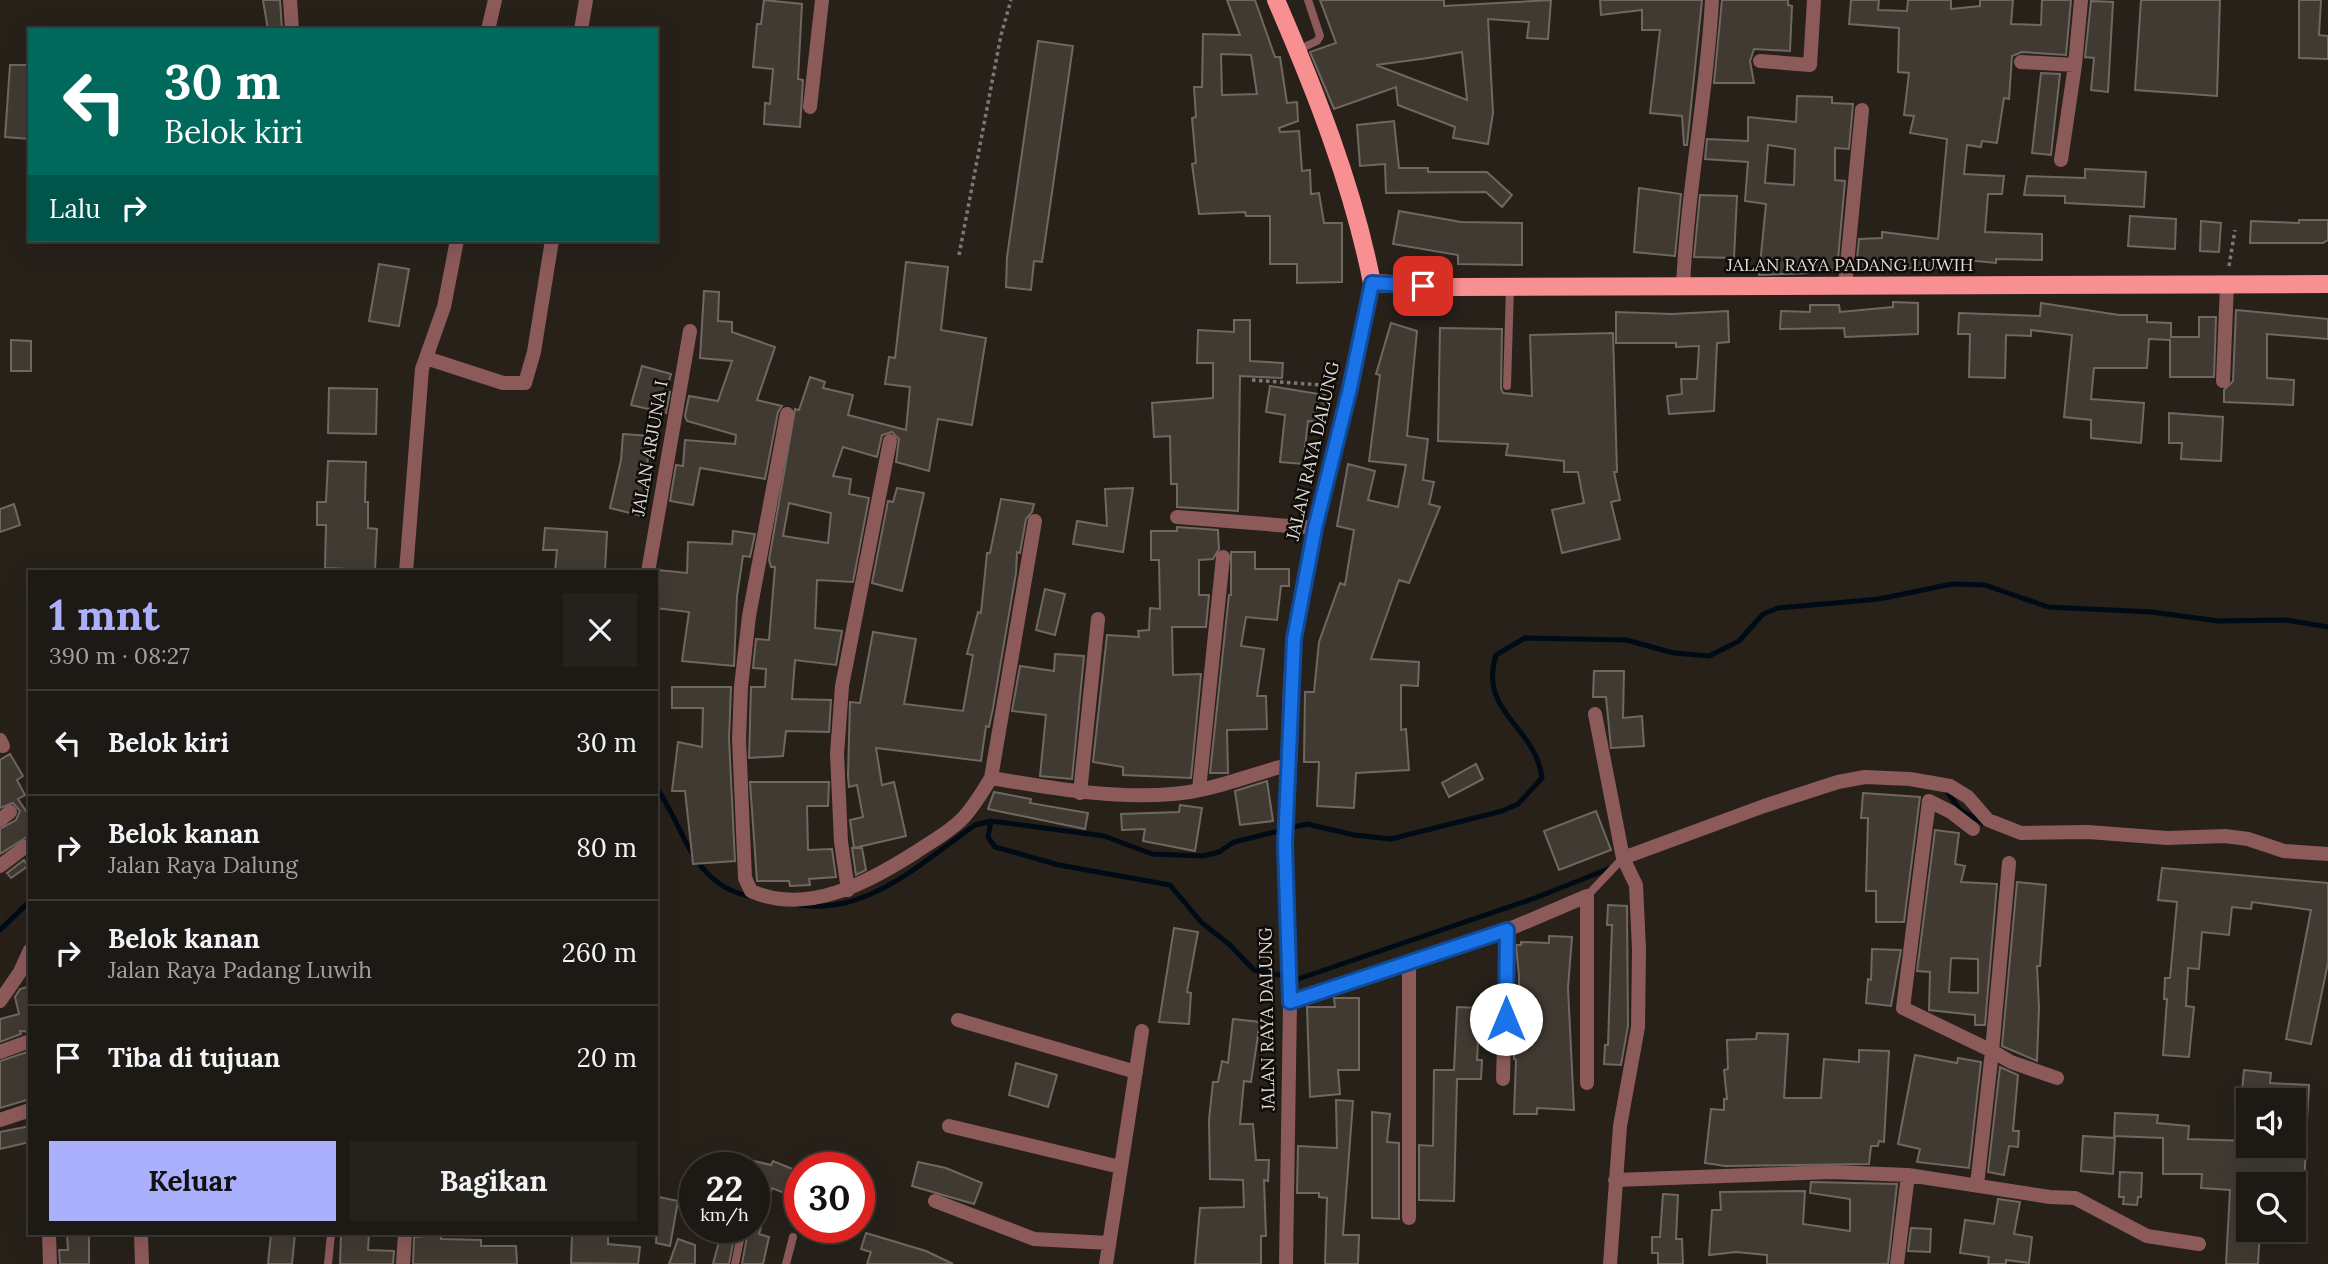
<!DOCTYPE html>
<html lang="id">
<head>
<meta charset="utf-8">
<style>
  :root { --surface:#1d1914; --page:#25221d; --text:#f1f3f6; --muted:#a0a0a0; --line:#3b3834; --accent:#aab0fb }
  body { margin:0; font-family:Lora,serif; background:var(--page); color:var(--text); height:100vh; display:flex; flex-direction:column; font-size:26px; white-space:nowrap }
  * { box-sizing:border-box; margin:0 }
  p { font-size:23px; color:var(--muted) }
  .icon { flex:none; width:38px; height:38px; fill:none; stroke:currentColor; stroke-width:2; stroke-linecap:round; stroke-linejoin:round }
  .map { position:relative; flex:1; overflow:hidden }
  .panel { position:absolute; left:28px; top:570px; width:630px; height:665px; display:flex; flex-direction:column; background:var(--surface); border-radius:0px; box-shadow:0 7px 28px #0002,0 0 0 2px var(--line) }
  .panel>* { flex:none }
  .hud { position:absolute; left:28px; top:28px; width:630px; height:214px; border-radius:0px; box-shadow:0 7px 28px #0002,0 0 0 2px var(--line); background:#00695c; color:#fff; overflow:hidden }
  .fabs { position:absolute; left:2236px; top:1088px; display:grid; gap:14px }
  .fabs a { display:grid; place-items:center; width:70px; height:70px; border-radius:0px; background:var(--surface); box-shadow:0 7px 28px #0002,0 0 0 2px var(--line); font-size:35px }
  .speed { position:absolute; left:679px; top:1152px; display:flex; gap:14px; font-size:35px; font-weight:700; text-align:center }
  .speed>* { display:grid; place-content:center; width:91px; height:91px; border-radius:50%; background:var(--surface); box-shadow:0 7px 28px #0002,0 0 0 2px var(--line); line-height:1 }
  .speed small { font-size:18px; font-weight:400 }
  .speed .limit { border:10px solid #d22; background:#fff; color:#111 }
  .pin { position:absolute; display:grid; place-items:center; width:60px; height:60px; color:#fff; margin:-30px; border-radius:14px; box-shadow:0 4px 10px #0006 }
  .me { position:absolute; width:77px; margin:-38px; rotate:0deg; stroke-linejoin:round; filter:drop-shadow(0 0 5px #0008) }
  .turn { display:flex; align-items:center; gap:24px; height:147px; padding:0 21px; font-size:32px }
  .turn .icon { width:91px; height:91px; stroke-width:2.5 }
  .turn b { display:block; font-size:49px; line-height:60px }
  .then { display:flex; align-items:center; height:66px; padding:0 21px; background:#0003; gap:14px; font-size:26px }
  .round { display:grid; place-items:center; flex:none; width:74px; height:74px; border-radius:0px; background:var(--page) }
  .head { display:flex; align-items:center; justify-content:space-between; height:119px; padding:0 21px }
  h1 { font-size:42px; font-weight:700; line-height:52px; color:var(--accent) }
  .cta { display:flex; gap:14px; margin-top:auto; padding:14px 21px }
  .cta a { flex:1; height:80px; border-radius:0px; background:var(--accent); color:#111; font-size:28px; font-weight:700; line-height:80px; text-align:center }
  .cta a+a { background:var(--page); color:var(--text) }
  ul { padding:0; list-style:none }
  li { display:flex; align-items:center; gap:21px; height:105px; padding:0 21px; border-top:2px solid var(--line) }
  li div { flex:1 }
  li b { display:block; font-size:26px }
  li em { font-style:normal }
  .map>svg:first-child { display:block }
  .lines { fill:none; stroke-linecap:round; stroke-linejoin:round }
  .stream { stroke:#000b16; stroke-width:5 }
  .building { fill:#413a32; stroke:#706860; stroke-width:2; fill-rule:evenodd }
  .path { stroke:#7d7872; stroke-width:3.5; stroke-dasharray:3.5 3.5; stroke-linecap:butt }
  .service { stroke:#8d5a5a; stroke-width:8 }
  .minor { stroke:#8d5a5a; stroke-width:14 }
  .tertiary { stroke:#8d5a5a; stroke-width:14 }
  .primary { stroke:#f88f91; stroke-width:18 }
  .route-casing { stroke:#114b97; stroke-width:18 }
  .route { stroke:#1a73e8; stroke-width:12 }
  .labels { text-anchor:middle; stroke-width:5; stroke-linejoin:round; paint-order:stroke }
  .street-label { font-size:18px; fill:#dedad5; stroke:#0e0b08 }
</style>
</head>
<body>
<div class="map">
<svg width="2328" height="1264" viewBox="0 0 2328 1264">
  <rect width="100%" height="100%" fill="#27211a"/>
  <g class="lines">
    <path class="stream" d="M656,787C685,828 692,885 749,896
      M1946,790L1960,810L1985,824
      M991,821L988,837L995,847L1059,865L1170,885L1202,923L1230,945L1254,970L1298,979L1535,898L1613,867
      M800,905C867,916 925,860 975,825L991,821L1104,836L1152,854L1203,856L1219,852L1234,842L1307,824L1354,835L1391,839L1502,811L1518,804L1542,778C1536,726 1478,713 1496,655L1525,638L1626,640L1674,653L1709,656L1739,641L1763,614L1778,608L1879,599L1952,584L1985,585L2048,607L2152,612L2218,621L2286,620L2328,627
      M0,930L30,901"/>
  </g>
  <path class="building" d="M263,0H280L282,30H268Z
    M764,0L802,4L798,79L803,80L800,127L764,124L765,103L770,104L773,69L753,67L757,24H761Z
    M1227,0H1255L1275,57H1280L1287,103L1297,102L1298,121L1279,128L1280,132L1299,131L1302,171L1310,170L1311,194L1319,193L1324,223H1342V282L1297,283V264H1270V216H1246L1245,212L1199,214L1192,164L1196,163L1192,118L1196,117L1194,87H1202L1203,34L1240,35ZM1221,54L1251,55L1257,94L1222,95Z
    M1320,0H1444V6L1551,0L1548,39L1527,38L1529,22L1488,19L1493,113L1488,144L1453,138L1455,127L1398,105L1396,87L1334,109L1310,52L1336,43ZM1462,52L1467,100L1376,65L1428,58Z
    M1600,0H1702L1687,145H1684L1682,116L1650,113L1660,30H1642V10L1601,15Z
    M1722,0H1788V5L1792,6L1790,51L1754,49L1750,61L1754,83H1714Z
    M1851,0H1879L1878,10L1907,11L1908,0H1951V9L1980,6V0H2013L2011,24L2041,25L2042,0H2071L2066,55L2022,52L2012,56L2009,99L2004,98L1997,143L1982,141L1981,147L1967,145L1964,174L2004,176L2002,194H1988L1985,232L2042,234V260L1996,259V263L1956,259V268H1856L1859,239L1882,238V232L1938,239L1947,139L1910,133L1914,116L1904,115L1909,73L1898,72L1899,28L1849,24Z
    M2141,0H2220L2217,96L2135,90Z
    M2299,0H2321L2319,35L2328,36V59L2299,58Z
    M2091,1L2113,2L2108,92L2091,90L2094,58L2085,57Z
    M1038,41L1073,46L1042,262L1034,261L1031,290L1006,287L1007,257Z
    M10,65H30V139L5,137Z
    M2041,73L2060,74L2051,155L2032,153Z
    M1797,96L1832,97V103L1853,104L1849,149L1835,148V180L1845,181L1837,271L1808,270V273L1759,275L1766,204L1745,201L1748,162L1705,159L1707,139L1748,141V117L1796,122ZM1768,145L1795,149L1794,185L1765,183Z
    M1394,121L1399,168H1428V172H1487L1512,195L1502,207L1486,192L1386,193L1385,164L1360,166L1357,125Z
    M2085,169L2146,172L2144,207L2065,203V196L2024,195L2027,176L2085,178Z
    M1639,188L1681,194L1675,256L1634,252Z
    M1700,195L1737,196L1734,258L1694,257Z
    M1399,211L1461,222L1522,223V265L1458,264V255L1393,244Z
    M2130,216L2176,219L2175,249L2128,246Z
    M2299,220H2328V240L2323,243H2250L2251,221L2299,223Z
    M2201,221L2221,223L2219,252L2200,251Z
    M906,262L948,267L941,330L986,338L972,425L938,419L929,471L896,462L899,439L892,432L882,435L877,457L843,447L833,476L851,479L849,494L869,498L853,582L817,580L815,628L842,631L836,665L795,660L792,699L831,700L829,732L786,731L783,756L749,758L751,687H765L766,669L753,668L756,639L769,640L775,567H771L769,560L795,409L799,410L810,377L825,382L823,388L853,395L848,415L906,430L910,387L885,384L889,357L895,358ZM789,503L831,513L828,543L783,536Z
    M379,264L409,269L399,326L369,321Z
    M704,291L719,292L718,321L732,322V332L775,347L757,400L782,406L778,412L765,479L700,468L693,505L670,501L676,465L683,466L685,440L735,444L736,435L687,421L685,416L689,396L718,401L732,361L700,358Z
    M1893,302L1918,303V334L1845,337L1844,328L1780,329L1781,311L1810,312V305H1839L1840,312L1893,307Z
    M2041,303L2119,315H2147V322L2171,323V337H2199V317H2216L2214,377H2170V340L2149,339L2147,368H2094L2091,399L2144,403L2141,443L2091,438V420L2064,417L2072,335L2031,330V336L2006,335L2005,378L1969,377L1970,334H1958L1959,313L2040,316Z
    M2236,310L2328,319V339L2267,334V378L2294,380L2293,405L2224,402V390L2233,381Z
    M1728,311L1729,342L1717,343L1714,411L1669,414L1667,396L1682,394L1681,379H1697L1699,346L1676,347V343H1616V312L1672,314Z
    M1234,320H1250V361L1283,363L1282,378L1240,376L1238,511L1177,507V484H1171L1170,436L1154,437L1152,403L1213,398V363H1197L1198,330L1234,332Z
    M1391,323L1417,331L1407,436L1428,439L1423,480L1434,482L1429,504L1440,507L1409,583L1399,580L1371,659L1419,662L1418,686L1401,685V730L1406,729L1409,770L1356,773L1354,808L1317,806L1319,762H1304L1305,692H1314L1319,642L1340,583L1345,585L1354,530L1337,526L1348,464L1375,471L1368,500L1398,507L1406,465L1369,461L1380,375L1376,374Z
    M1440,328L1502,329L1501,388L1503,393L1532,396L1530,335L1613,333L1617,472H1614L1620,500L1611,502L1620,539L1562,553L1552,510L1584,503L1578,472H1564V461L1506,455L1508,444L1438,441Z
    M11,340L31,341V371H11Z
    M642,366L671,374L666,392H670L666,413L631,405Z
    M1270,386L1325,395L1323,422L1308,421L1303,464L1280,462L1285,415L1266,412Z
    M329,388L377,389L376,434L328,433Z
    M2169,413L2223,417L2221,461L2181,459L2182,443H2169Z
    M623,434L650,436L642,516L610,508L621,460Z
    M328,461L366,462L365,502H368V528L377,529L375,570L325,568L326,525H317V502H326Z
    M897,488L924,493L902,591L872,583L888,501L893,502Z
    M1133,488L1123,552L1073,544L1077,521L1107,526L1105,489Z
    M1001,499L1034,504L1032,512L1026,519L1020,553L1017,552L1016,573L993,708L989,727L986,726L981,761L876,748L882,785L894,782L906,836L854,848L850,820L863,817L857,785L849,787L848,776L850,702L860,703L873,632L916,639L904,704L963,711L973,655L967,654L978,612L981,613L987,553H990Z
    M14,504L20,525L0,532V509Z
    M1177,527L1218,530L1219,549L1213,559L1199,560V595H1209L1206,627H1172L1173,675L1201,674L1191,778L1123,775V767L1093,762L1107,635L1139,637L1138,631L1149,630L1150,608L1160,609L1159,560H1151V531H1177Z
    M545,528L607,532L605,572H555L557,550H543Z
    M733,531L755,534L750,557L743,556L737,596L734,666L682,661L689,612L656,608L659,570L687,573L688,542L732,544Z
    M1231,552H1255V569H1289V586H1281L1277,620L1246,617L1241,646L1264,649L1257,696H1266L1267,729L1227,730L1228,773H1210L1229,595H1231Z
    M1045,589L1065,594L1055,635L1036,630Z
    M1055,654L1084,656L1072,779L1040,776L1046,715L1012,711L1020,666L1054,671Z
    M1594,671H1624L1623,718L1642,716L1644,746L1611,748L1606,697H1593Z
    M672,687H731L729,739L735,861L693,864L685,791H672L678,742L702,747L703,708H672Z
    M10,754L23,776L17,780L25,795L18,799L30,817V835L0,854V829L16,820L20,811L13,803L0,808V760Z
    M1476,764L1483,779L1449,797L1442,783Z
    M1267,781L1273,821L1240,825L1235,791Z
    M750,782H829L828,806H807L808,850L832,849L836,877L809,879L810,885L790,886L789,881H757Z
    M994,792L1031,799L1030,803L1088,813L1085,829L988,809Z
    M1863,793L1920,797L1904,922H1876V891H1866L1868,818H1861Z
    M1180,805L1202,808L1195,851L1143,841L1145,829L1122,830L1121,814L1179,812Z
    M1596,811L1611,850L1559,870L1544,831Z
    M1935,830L1959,833L1955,864L1965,866L1961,882L1997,884L1985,1025H1975V1015L1929,1010L1930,972L1917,971ZM1951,958L1978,959V993L1949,992Z
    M852,848H862L866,870L856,875Z
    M24,860L28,866L11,878L7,873Z
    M2162,868L2328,883V963L2311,1044L2286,1039L2311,910L2252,902L2251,909L2232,907L2229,935L2202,932L2199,969L2188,968L2186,1006L2194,1007L2189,1057L2163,1055L2167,999H2164L2165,978H2170L2177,902L2158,900Z
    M2017,882L2046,885L2040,966H2037L2039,1007L2037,1061L2002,1046Z
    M1608,905L1627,906L1628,1026L1621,1065L1604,1064L1605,1045H1608L1612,925H1607Z
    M1174,928L1198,932L1187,992L1191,993L1189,1024L1159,1022Z
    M1549,936L1572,937L1568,988L1574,1110L1537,1108V1114H1514L1516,1060L1514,1059V1040H1518L1519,976L1516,945H1521V942L1549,943Z
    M1872,949L1901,950L1891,1006L1866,1003L1868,979L1871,980Z
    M30,986V1032L20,1031L21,1034L0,1042V1019L19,1014L15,997L20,989Z
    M1334,998H1359V1070H1338L1340,1094L1310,1097L1307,1007H1335Z
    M1457,1007L1480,1008L1477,1060H1482L1481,1079H1457L1454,1201L1419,1200V1145L1433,1146L1434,1070H1454Z
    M1233,1019L1260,1022L1251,1082L1244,1081L1240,1124H1253L1256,1160H1269L1268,1181L1264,1180L1266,1236H1261V1264H1195L1200,1208L1244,1207L1243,1180L1210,1179L1209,1120L1213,1082H1218L1222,1061L1228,1063Z
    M1757,1033L1788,1034L1784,1098H1821L1824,1059L1859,1062V1050L1889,1051L1884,1142L1879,1141L1878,1146H1871L1869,1164L1725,1166L1705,1163L1711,1109L1724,1110V1099H1727L1724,1070L1728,1069L1727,1040L1756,1039Z
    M27,1052L30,1062V1099L0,1108V1061Z
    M1915,1055L1957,1063L1958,1058L1981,1062L1969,1168L1917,1162L1920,1149L1898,1144Z
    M1016,1063L1057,1075L1048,1107L1009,1095Z
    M2000,1067L2018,1075L2013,1131H2019L2018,1147L2009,1146L2004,1175L1988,1172Z
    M2244,1070L2271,1073L2270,1083L2309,1085L2306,1137H2294V1101H2241Z
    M1336,1100L1353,1101L1343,1235H1359L1358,1264H1325L1327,1198L1319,1197V1193H1297L1298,1146L1337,1148Z
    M1372,1112L1390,1114L1387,1142L1399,1143V1219L1372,1218Z
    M2115,1113L2158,1115L2157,1123L2189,1126L2188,1139L2249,1141V1146H2306L2304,1185H2249V1230H2260L2258,1264H2226L2230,1190L2201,1188L2202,1174H2163V1138L2114,1136Z
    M30,1126V1142L0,1149V1132Z
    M2083,1136L2115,1138L2113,1174L2081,1171Z
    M754,1161L771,1165L773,1161L800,1172V1199L772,1188L759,1234L769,1237L763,1264H742L748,1231L754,1233Z
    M918,1162L946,1168L982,1183L974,1204L912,1186Z
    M2120,1172L2142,1173L2141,1197H2138L2137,1205L2123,1204L2124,1197H2119Z
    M1811,1182L1897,1184L1888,1264H1767V1255L1736,1252L1709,1255L1712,1210H1721L1720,1192L1805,1191L1803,1224L1850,1231V1199L1810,1193Z
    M1663,1194L1678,1195L1676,1239H1682L1683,1264H1658V1253H1652V1237H1660Z
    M659,1197L678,1201L670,1246L656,1243Z
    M1998,1199L2020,1202L2014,1234L2032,1237L2029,1263L2006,1260V1264H1988L1989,1257L1960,1253L1965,1220L1994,1224Z
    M723,1227L736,1228L729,1264H713Z
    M1911,1228L1931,1229L1930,1252L1908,1251Z
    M866,1233L926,1251L953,1264H867L871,1252L861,1249Z
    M67,1234H89V1264H60L59,1250H68Z
    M271,1234H295L292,1264H268Z
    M341,1234H369L368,1250L394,1251L393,1264H340Z
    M572,1234H608V1244L640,1247L638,1264L571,1263Z
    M441,1235V1239L481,1240V1246H516L517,1264H413L414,1237Z
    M678,1239L695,1245V1264H669Z"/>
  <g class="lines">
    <path class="path" d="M959,255L1001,35L1011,0
      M2229,266L2235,230
      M1252,380L1334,386"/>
    <path class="service" d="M1298,50L1317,41L1320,36L1308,0
      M1507,386L1510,287
      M1587,896L1623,858
      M328,1264L331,1234
      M735,1264L742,1230
      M786,1264L793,1237"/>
    <path class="minor" d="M290,0L292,30
      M488,30L495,0
      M581,30L586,0
      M1760,61L1810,65L1814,0
      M2021,62L2075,65
      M810,107L822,0
      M2061,160L2075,65L2081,0
      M1845,285L1862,110
      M1683,287C1687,190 1707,96 1712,0
      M426,358L503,383H525L534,352L552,240
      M2223,381L2227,285
      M787,414L749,616L741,687L739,739L745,878L751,891C808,916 869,882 916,852C932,841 950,832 964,817C975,805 983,791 991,778L1035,521
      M1177,517L1315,528
      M406,572L422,369L444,307L457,240
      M648,572L690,331
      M1595,714L1623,858L1636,885L1639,949L1638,1027L1620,1126L1610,1264
      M0,740L3,746
      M991,778C1052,788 1111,799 1173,794C1211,791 1250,775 1287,765
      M1199,790L1223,557
      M1080,793L1098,619
      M0,820L10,812
      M1973,829L1951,812L1929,801L1903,1008L1992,1051L1977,1185
      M1623,858L1764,806L1838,782L1865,777L1910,779L1950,786L1968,797L1988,820L2021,833L2088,832L2167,838L2225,836L2248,839L2284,851L2328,854
      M2009,863L1992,1051L2011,1062L2057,1078
      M0,866L25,847
      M848,890L841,842L837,754L842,686L890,441
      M0,1001L20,972L30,950
      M1290,1002L1507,930L1587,896V1083
      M958,1020L1136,1072
      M0,1052L30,1041
      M1503,1079L1507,930
      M0,1120L30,1110
      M949,1126L1120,1167
      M1615,1180L1831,1172L1908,1175L2050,1197L2075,1198L2147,1236L2199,1244
      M935,1201L1034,1239L1108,1243
      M1409,1218V962
      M49,1234L50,1264
      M141,1234L142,1264
      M403,1264L405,1234
      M1106,1264L1142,1031
      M1897,1264L1908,1175"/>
    <path class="tertiary" d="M1286,1264L1290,1002L1285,844L1290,683L1294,639L1315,528L1350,388L1372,283"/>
    <path class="primary" d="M1276,0C1315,90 1353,186 1372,283L1454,287L2328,284"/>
  </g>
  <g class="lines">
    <defs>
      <path id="route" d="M1423,286L1372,283L1350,388L1315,528L1294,639L1285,844L1290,1002L1507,930L1506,1019"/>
    </defs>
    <use href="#route" class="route-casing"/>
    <use href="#route" class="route"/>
  </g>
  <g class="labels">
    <g class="street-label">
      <text x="1850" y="271">JALAN RAYA PADANG LUWIH</text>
      <text transform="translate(650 448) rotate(-80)" y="6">JALAN ARJUNA I</text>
      <text transform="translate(1313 451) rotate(-77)" y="6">JALAN RAYA DALUNG</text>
      <text transform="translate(1267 1019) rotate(-91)" y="6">JALAN RAYA DALUNG</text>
    </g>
  </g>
</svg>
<div class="fabs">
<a><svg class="icon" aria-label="sound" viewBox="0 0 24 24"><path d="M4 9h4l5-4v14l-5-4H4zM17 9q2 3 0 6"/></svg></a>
<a><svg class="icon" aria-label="search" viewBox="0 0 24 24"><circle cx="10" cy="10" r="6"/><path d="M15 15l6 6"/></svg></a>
</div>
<div class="speed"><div>22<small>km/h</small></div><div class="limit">30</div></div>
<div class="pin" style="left:1423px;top:286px;background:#d93025"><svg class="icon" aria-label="arrive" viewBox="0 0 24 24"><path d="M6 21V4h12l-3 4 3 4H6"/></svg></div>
<svg class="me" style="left:1506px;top:1019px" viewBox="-20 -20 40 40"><circle r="19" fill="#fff"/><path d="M0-13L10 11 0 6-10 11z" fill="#1a73e8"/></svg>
<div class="hud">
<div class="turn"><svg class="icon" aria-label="left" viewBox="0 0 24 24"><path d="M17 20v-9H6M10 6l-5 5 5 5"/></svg><div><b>30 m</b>Belok kiri</div></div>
<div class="then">Lalu<svg class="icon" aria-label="right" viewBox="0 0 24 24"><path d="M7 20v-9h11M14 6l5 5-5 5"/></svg></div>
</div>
<section class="panel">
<div class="head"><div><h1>1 mnt</h1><p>390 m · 08:27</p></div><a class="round"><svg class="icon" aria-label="close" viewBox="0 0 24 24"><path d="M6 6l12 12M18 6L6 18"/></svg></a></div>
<ul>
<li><svg class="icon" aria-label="left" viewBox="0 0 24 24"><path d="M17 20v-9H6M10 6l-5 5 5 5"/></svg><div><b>Belok kiri</b></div><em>30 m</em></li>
<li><svg class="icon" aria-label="right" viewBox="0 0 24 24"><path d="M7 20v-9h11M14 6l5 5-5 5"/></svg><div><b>Belok kanan</b><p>Jalan Raya Dalung</p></div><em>80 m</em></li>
<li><svg class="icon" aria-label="right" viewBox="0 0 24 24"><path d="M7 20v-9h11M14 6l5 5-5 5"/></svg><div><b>Belok kanan</b><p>Jalan Raya Padang Luwih</p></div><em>260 m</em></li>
<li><svg class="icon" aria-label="arrive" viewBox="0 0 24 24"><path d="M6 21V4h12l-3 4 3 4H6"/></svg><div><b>Tiba di tujuan</b></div><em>20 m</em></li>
</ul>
<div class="cta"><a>Keluar</a><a>Bagikan</a></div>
</section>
</div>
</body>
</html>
